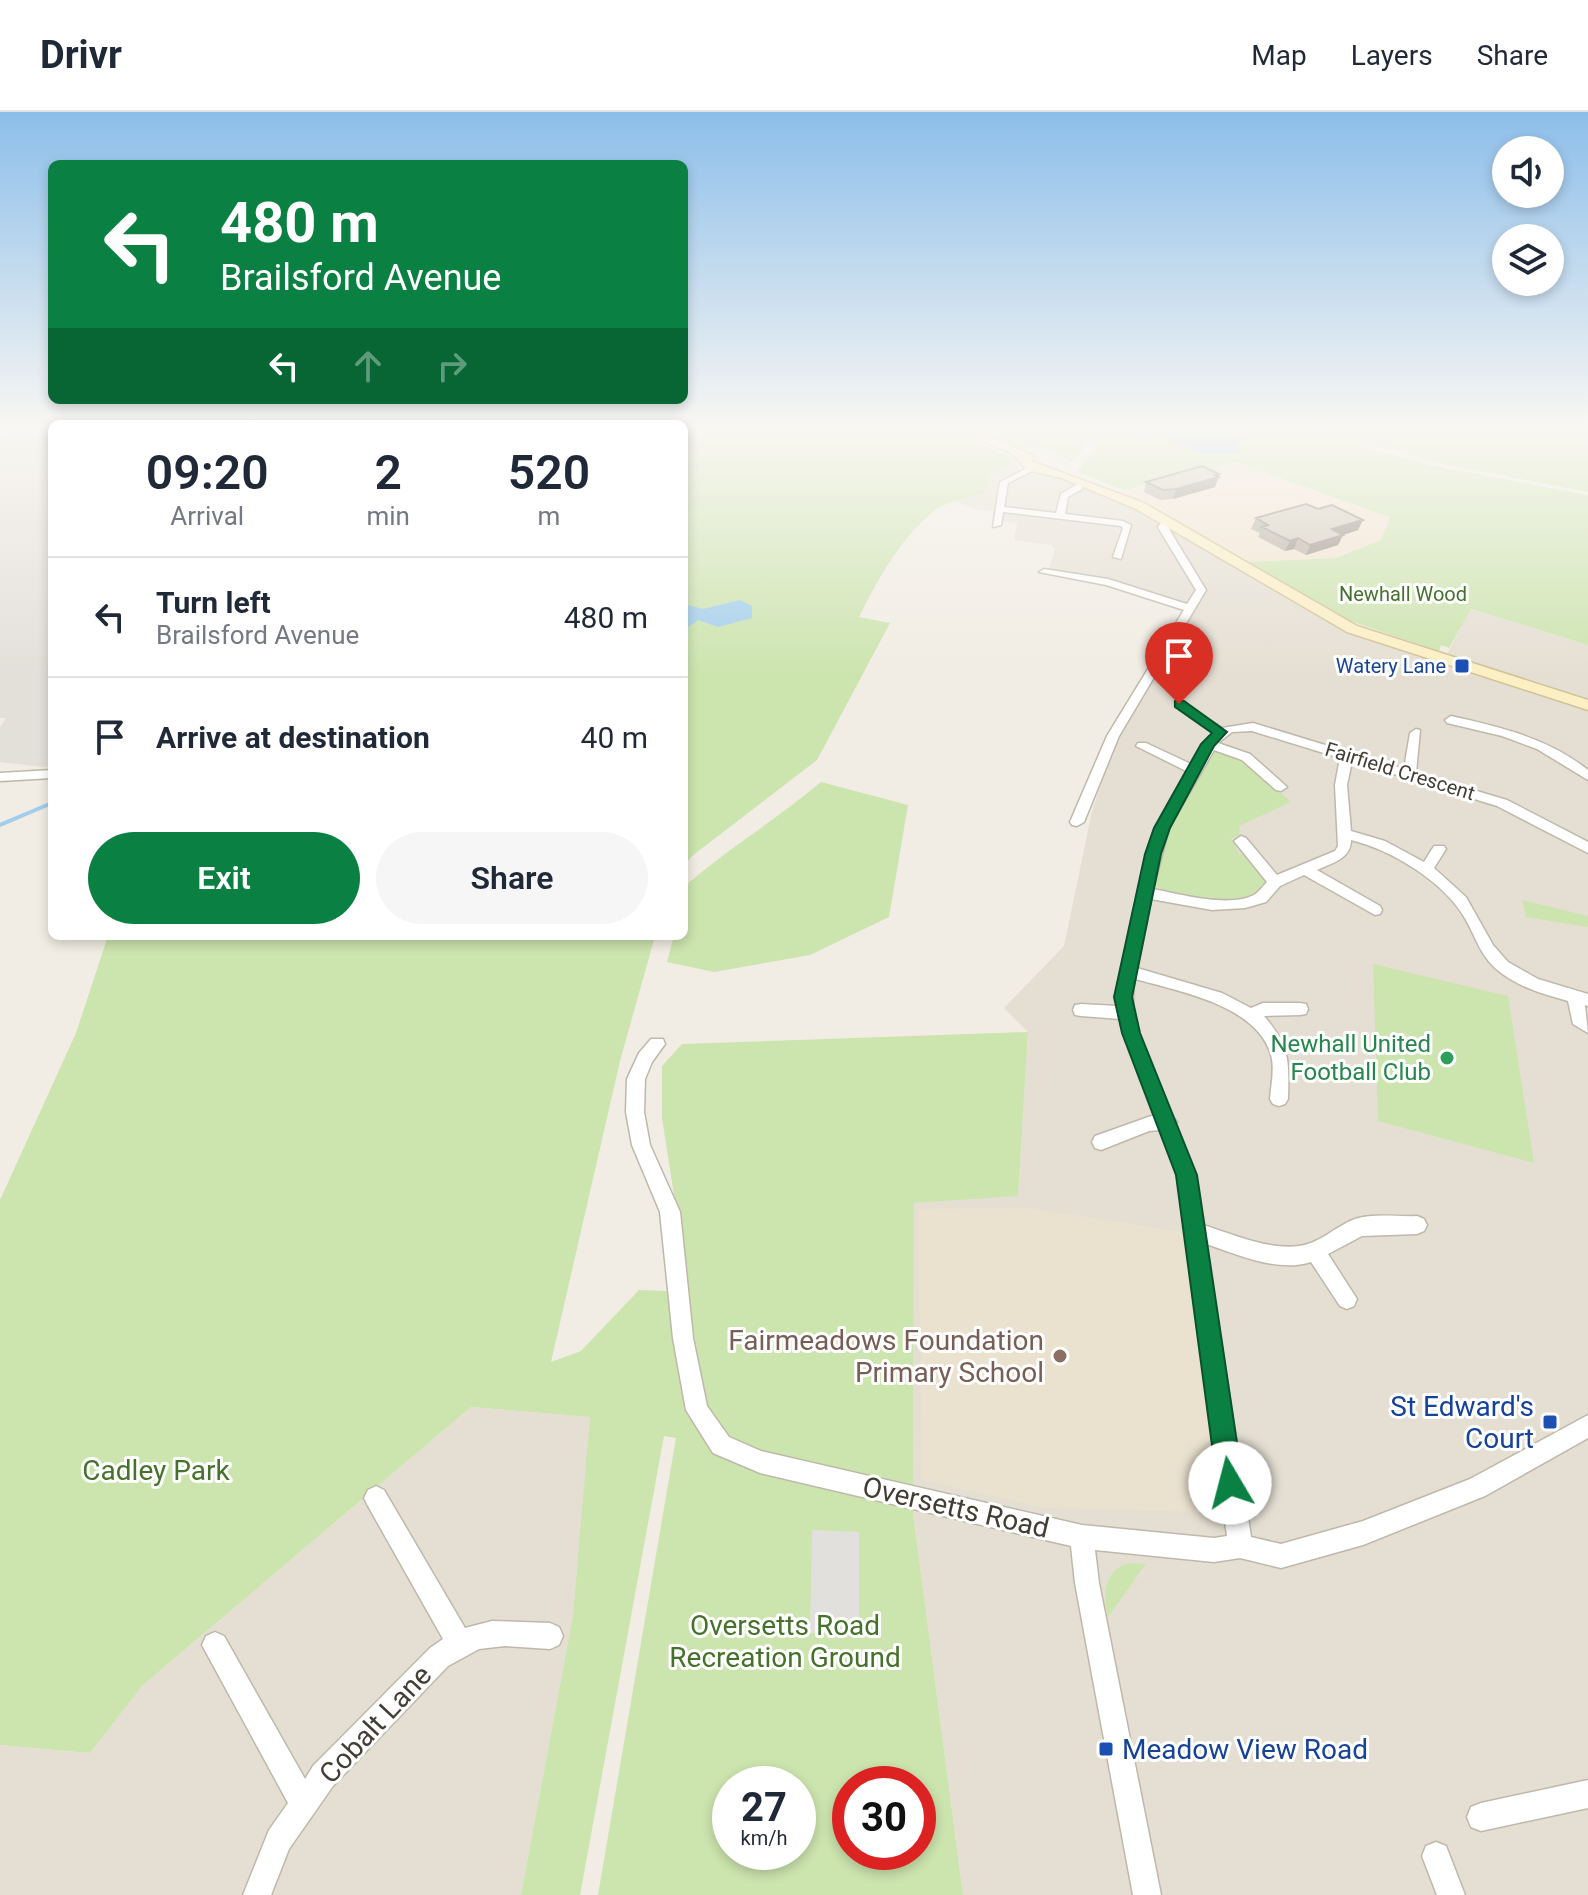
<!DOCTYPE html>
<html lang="en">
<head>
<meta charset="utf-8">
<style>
  :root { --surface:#fff; --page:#f6f6f7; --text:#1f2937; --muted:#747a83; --line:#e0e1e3; --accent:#0b8043 }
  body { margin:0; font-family:Roboto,sans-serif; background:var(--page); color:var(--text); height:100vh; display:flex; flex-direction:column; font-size:30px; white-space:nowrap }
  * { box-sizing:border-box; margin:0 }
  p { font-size:26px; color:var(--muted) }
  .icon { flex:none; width:44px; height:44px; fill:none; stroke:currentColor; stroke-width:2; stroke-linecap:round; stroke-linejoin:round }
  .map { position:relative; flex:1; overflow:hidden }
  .details { position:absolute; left:48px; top:308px; width:640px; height:520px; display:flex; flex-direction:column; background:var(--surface); border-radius:12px; box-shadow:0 4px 12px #0003 }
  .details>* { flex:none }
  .banner { position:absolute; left:48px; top:48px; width:640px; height:244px; border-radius:12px; box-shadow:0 4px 12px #0003; background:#0b8043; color:#fff; overflow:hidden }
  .fabs { position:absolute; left:1492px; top:24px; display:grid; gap:16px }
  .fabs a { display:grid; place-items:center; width:72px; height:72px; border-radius:50%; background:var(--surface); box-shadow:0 4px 12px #0003; font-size:40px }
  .speed { position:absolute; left:712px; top:1654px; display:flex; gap:16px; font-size:40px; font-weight:700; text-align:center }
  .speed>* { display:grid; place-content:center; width:104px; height:104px; border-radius:50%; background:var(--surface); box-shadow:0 4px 12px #0003; line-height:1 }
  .speed small { font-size:20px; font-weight:400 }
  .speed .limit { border:12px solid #d22; background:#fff; color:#111 }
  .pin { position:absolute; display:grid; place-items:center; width:68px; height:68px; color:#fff; margin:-82px -34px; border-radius:50% 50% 50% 0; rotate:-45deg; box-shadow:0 0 8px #0007 }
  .pin .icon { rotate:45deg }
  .me { position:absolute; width:88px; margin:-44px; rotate:352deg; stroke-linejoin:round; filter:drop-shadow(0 0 6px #0008) }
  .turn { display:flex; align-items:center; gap:28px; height:168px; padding:0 40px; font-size:36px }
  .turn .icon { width:104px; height:104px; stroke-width:2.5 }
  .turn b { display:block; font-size:56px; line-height:68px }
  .lanes { display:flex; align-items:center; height:76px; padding:0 40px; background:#0003; justify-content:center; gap:40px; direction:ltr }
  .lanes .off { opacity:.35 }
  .eta { display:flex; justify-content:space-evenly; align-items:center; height:136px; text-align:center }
  .eta b { font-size:48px; font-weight:600; line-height:56px }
  .cta { display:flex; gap:16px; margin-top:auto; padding:16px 40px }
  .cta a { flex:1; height:92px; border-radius:48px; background:var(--accent); color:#fff; font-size:32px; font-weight:600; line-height:92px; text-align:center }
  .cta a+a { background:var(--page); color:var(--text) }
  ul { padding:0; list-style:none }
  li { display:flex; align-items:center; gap:24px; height:120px; padding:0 40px; border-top:2px solid var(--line) }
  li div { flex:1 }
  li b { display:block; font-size:30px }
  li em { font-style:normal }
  header { display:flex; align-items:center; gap:48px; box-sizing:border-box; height:112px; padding:0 40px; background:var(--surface); border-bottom:2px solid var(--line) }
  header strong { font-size:38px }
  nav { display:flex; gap:44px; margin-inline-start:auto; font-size:28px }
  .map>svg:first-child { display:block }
  .residential { fill:#e5dfd3 }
  .commercial { fill:#f3e4d0 }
  .industrial { fill:#e3dfd9 }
  .education { fill:#eae2cf }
  .green { fill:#cce4ae; fill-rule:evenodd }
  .parking { fill:#e2e0dd }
  .water { fill:#a2ceec }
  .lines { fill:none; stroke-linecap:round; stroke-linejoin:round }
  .stream { stroke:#a2ceec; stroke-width:4 }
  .minor-casing { stroke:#bfb8aa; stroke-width:3 }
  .secondary-casing { stroke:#d0c196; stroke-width:3 }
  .minor { fill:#fff; fill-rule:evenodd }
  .secondary { fill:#fcefc4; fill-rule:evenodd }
  .wall { fill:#b5ada0 }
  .shaded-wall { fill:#938d82 }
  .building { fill:#d2c9ba; stroke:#938d82; stroke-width:2 }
  .route { fill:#0b8043; stroke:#07532c; stroke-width:2 }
  .transit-dot { fill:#1a4fb4; stroke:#fff; stroke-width:3 }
  .leisure-dot { fill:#2e9e5b; stroke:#fff; stroke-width:3 }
  .education-dot { fill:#8d6e63; stroke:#fff; stroke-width:3 }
  .labels { text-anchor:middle; stroke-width:6; stroke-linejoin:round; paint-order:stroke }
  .far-park-label { font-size:20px; fill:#45722b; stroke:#fff }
  .far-transit-label { font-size:20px; fill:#164399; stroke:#fff; text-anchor:end }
  .far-street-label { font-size:20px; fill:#433e34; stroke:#fff }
  .leisure-label { font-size:24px; fill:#27864d; stroke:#fff; text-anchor:end }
  .near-education-label { font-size:28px; fill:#785e54; stroke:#fff; text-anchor:end }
  .near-transit-label { font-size:28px; fill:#164399; stroke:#fff; text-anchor:end }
  .near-park-label { font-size:28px; fill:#45722b; stroke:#fff }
  .near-street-label { font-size:28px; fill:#433e34; stroke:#fff }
</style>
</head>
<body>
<header>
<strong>Drivr</strong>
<nav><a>Map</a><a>Layers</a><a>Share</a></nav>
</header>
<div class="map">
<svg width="1588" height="1783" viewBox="0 0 1588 1783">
  <rect width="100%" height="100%" fill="#f1ede4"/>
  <path class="residential" d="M1015,347L1019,358L1054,363L1176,416L1282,478L1338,516L1588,597V1783H963L913,1401L914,1091L1018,1083L1028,920L1004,896L1064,834L1092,699L1116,627L1194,500L1088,464L1048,460L1055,437L1051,433L1014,428L1017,411L993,408V399L973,397L955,389L983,382L993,359L1008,356Z
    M1470,497L1588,533V590L1447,542Z
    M471,1295L591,1305L573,1503L521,1783H0V1633L90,1641L143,1573Z"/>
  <path class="commercial" d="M1235,350L1390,405L1382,428L1336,446L1248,450L1120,379Z"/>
  <path class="industrial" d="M35,314H52V595L49,601H52V654L44,655L0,650V616L6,606H0V325Z"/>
  <path class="education" d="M1029,1096L1187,1121L1219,1400L1042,1396L922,1367L918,1097Z"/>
  <path class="green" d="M684,314H941L1015,347L1008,356L993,359L983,382C965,386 944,390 930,402C899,429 877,469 859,505L890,511L817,648L692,744L684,754Z
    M964,314H1100L1073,350L1035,333C1012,345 986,324 964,314Z
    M1241,314H1290L1429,353L1588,383V533L1471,497L1449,536L1441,533L1439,539L1344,507L1248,450L1336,446L1381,428L1390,405L1235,350L1124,378L1077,360L1105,321L1158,325L1191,338L1240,341L1238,332L1248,318Z
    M1311,314H1588V380L1448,353Z
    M1213,635L1237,643L1291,690L1239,714L1240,723L1231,727L1239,742H1248L1268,772C1242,797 1182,795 1154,772L1165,723Z
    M821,670L908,693L889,805L810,843L714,860L667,850L674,824H684L686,773C729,736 777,707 821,670Z
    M1522,788L1588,804V815L1526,805Z
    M108,824H655L620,949L551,1250L581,1239L639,1178L689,1180L662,1006V954L682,932L1028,920L1018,1084L914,1091L913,1401L963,1783H598L676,1326L664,1324L580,1783H521L573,1503L590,1305L471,1295L143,1573L90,1641L0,1633V1088L76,921ZM730,1672H798V1740H730ZM850,1672H918V1740H850Z
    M1373,852L1508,884L1534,1051L1378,1009Z
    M1131,1451L1146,1452L1108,1505C1102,1483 1104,1456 1131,1451Z"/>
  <path class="parking" d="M812,1418L859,1420V1523L810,1521Z"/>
  <path class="water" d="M1110,314H1241L1251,323L1238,331L1240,341H1201L1158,325L1105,321Z
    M740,488L752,494V506L718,515L698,508L684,518V492L703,497Z"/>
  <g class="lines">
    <path class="stream" d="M0,713L52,691"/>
    <defs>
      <path id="minor" d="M1031,354L1034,358L1008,371L1004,395L1056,401L1061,382L1076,373H1082V377L1068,385L1065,402L1123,409L1131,413L1121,447L1113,445L1123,416L1121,414L1003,400L1001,413L993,415L1000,370Z
        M1165,408L1173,410L1169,417L1206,478L1119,624L1084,710L1077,714L1072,713L1070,710L1107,624L1184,498L1106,473L1039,460L1044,457L1108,467L1187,492L1196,478L1159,417L1158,414Z
        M1179,589L1222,616L1253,611L1404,657L1410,621L1416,617L1420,618L1416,661L1507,688L1588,730V741L1497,694L1352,649L1347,673L1351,719L1385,729L1424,750L1434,734H1444L1446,737L1434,756L1466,785L1493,833L1508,850L1538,867L1588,882V894L1585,893L1588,921L1573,912L1568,889C1542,882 1515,874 1495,856C1480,842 1475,824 1466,808C1445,770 1392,738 1351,728C1351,747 1332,751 1317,758L1380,794L1382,798L1380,802L1375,803L1304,763L1280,774L1266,790L1245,796L1212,798L1151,787L1137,856L1222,881L1251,896L1263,891H1300L1306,892L1308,897L1306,902L1300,903L1264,904C1290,934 1289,949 1288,987L1285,992L1279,994L1273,992L1270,987C1271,973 1275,957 1271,943C1257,893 1178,879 1135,867C1125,912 1155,962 1172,1004L1177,1010L1175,1013L1195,1063L1203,1113C1233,1122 1267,1138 1299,1134C1319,1132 1336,1114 1355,1107C1374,1101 1397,1105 1417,1104L1424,1107L1427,1113L1424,1119L1417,1122L1362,1124L1328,1142L1357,1187L1354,1194L1347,1197L1340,1194L1311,1150C1277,1161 1237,1142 1206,1132L1251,1425L1281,1432L1363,1409L1470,1367L1588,1303V1326L1485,1384L1363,1433L1281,1456L1240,1446L1214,1450L1095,1438L1099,1471L1161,1783H1133L1075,1471L1071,1434L760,1361L713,1341L686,1298L673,1226L660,1100L632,1033L626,1000L627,967L639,941L651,927H663L665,932L652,950L645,967L644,1000L650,1033L680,1100L693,1226L707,1294L729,1325L761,1339L1082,1413L1214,1426L1227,1424L1177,1063L1160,1018L1149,1019L1101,1038L1095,1036L1092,1030L1095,1024L1154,1003L1120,907L1081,904L1075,903L1073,898L1075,893L1081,892L1117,894L1115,885L1146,742L1155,716L1188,660L1136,634L1138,631H1146L1193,653L1203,634L1202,632L1213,621L1175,594V590ZM1252,619L1340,646L1335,673L1338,734L1335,739L1277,763L1246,726L1241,724L1234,729L1267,770C1263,774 1259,780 1254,783C1228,796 1180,782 1153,777L1169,716L1214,638L1242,648L1276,678L1281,679L1287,675L1250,642L1218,631L1232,620Z
        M1451,604C1500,615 1548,626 1588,658V668L1537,637L1502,624L1447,611L1445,608Z
        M52,658V666L0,669V661Z
        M376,1374L384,1378L465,1516L492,1509L550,1511L559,1515L563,1524L559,1533L550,1537L505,1534L479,1537L448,1554L333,1674L289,1737L271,1783H243L269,1718L288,1691L202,1533L206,1524L215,1520L224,1524L305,1667L313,1654L430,1536L443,1527L368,1394L364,1386L368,1378Z
        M1588,1668V1696L1481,1719L1471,1715L1467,1705L1471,1695L1481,1691Z
        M1436,1730L1446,1734L1465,1783H1437L1422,1744L1426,1734Z"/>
      <path id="secondary" d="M952,314H965L1034,344L1031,349L1144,391L1357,514L1588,588V598L1347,520L1136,397L1062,366L1027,358L1014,343Z"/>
    </defs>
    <use href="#minor" class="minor-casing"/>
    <use href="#secondary" class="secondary-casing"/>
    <use href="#minor" class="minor"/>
    <use href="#secondary" class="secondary"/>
  </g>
  <path class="wall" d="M1219,365L1215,375L1173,387L1160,388L1144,380L1146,370Z
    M1256,406L1358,418L1343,423L1338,433L1306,443L1294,437L1285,439L1258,425L1260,421L1251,417Z"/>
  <path class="shaded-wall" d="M1219,362L1215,375L1173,387L1176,377Z
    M1363,408L1358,418L1343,423L1338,433L1306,443L1310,433L1332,417Z
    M1298,426L1294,437L1285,439L1290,429Z"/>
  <path class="building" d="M1202,354L1219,362L1215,363L1219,365L1176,377L1163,378L1146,370Z
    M1306,392L1318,397L1332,393L1363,408L1332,417L1343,423L1310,433L1298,426L1290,429L1262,415L1268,413L1256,406Z"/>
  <linearGradient id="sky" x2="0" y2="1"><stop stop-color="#8cbeea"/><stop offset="0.56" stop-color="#f9f7f3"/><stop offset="1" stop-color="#f9f7f3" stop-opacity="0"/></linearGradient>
  <rect width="1588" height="563" fill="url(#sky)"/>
  <path class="route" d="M1175,589H1184L1227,620L1214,634L1170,716L1161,742L1132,885L1140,921L1197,1063L1243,1371L1240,1380L1230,1384L1221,1380L1217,1371L1176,1063L1122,921L1114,885L1145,742L1154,716L1201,632L1212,621L1175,595Z"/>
  <g class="transit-dot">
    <rect x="1454" y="546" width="16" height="16" rx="4"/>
    <rect x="1542" y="1302" width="16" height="16" rx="4"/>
    <rect x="1098" y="1629" width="16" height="16" rx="4"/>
  </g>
  <circle class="leisure-dot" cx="1447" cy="946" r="8"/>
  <circle class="education-dot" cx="1060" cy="1244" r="8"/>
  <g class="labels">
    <g class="far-park-label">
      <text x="1403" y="489">Newhall Wood</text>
    </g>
    <g class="far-transit-label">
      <text x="1446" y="561">Watery Lane</text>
    </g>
    <g class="far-street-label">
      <text transform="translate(1400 659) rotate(17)" y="7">Fairfield Crescent</text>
    </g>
    <g class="leisure-label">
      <text x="1431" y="940">Newhall United<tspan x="1431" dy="28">Football Club</tspan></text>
    </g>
    <g class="near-education-label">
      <text x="1044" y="1238">Fairmeadows Foundation<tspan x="1044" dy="32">Primary School</tspan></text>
    </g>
    <g class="near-transit-label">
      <text x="1534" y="1304">St Edward's<tspan x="1534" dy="32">Court</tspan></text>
      <text x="1122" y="1647" text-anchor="start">Meadow View Road</text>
    </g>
    <g class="near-park-label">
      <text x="156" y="1368">Cadley Park</text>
      <text x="785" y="1523">Oversetts Road<tspan x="785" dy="32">Recreation Ground</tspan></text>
    </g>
    <g class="near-street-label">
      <text transform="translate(956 1395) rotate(13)" y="10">Oversetts Road</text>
      <text transform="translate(375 1612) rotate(-47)" y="10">Cobalt Lane</text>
    </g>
  </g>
</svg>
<div class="fabs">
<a><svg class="icon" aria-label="sound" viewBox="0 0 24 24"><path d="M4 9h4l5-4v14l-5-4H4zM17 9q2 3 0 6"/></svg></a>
<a><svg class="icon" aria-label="layers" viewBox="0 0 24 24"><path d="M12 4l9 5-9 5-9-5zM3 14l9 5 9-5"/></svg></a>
</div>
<div class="speed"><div>27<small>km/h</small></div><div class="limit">30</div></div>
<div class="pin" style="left:1179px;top:592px;background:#d93025"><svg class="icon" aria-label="arrive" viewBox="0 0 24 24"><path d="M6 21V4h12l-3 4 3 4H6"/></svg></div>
<svg class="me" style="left:1230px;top:1371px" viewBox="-20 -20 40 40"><circle r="19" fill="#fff"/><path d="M0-13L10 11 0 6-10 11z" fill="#0b8043"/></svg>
<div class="banner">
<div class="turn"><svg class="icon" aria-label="left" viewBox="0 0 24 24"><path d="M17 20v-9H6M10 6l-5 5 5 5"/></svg><div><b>480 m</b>Brailsford Avenue</div></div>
<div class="lanes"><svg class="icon" aria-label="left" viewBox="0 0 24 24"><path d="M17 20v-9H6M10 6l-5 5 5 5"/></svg><svg class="icon off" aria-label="ahead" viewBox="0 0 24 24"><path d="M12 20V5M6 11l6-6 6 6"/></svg><svg class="icon off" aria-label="right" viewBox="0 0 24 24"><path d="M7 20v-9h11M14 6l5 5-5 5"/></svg></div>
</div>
<section class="details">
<div class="eta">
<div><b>09:20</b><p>Arrival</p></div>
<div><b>2</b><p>min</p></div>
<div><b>520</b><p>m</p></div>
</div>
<ul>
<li><svg class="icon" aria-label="left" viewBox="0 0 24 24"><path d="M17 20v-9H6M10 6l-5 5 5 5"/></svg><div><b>Turn left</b><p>Brailsford Avenue</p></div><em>480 m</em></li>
<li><svg class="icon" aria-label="arrive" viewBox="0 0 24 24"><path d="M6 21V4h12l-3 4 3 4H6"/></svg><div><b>Arrive at destination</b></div><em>40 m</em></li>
</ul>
<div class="cta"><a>Exit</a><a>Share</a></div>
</section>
</div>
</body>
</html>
